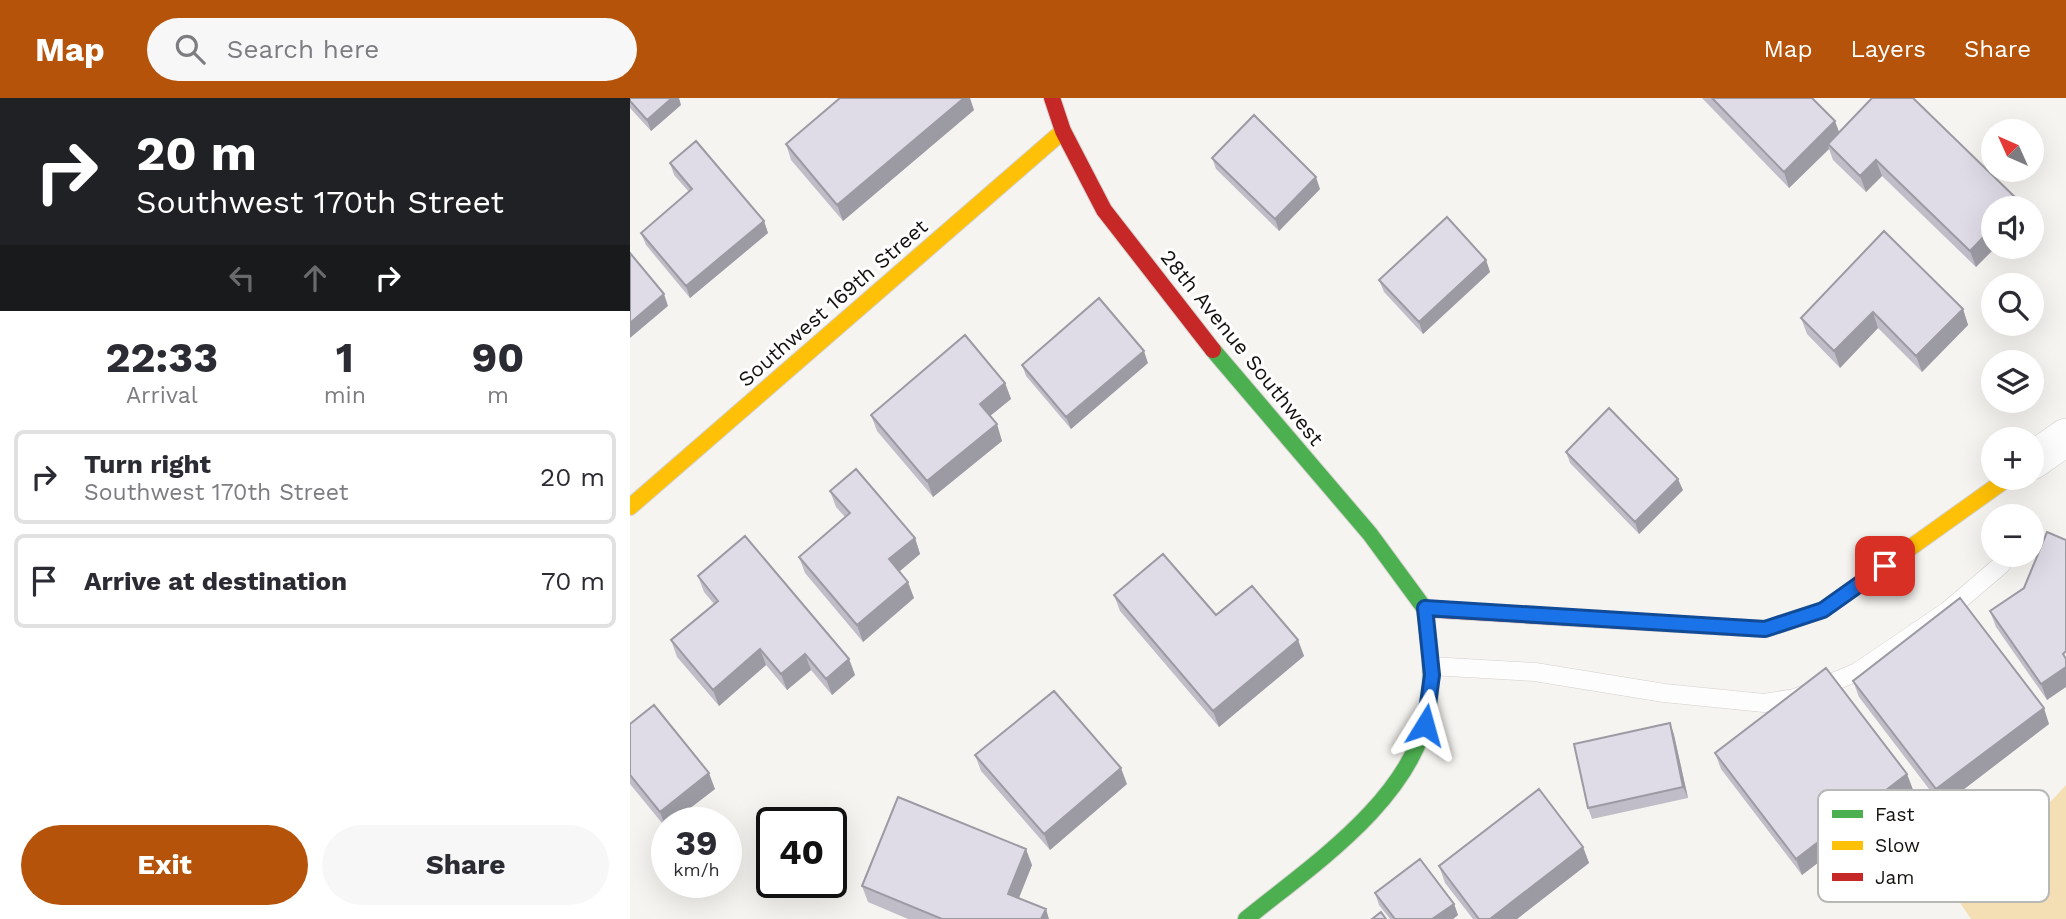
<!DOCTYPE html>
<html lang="en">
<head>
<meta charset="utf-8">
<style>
  :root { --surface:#fff; --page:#f7f7f7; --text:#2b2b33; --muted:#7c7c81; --line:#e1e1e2; --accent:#b45309 }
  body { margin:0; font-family:"Work Sans",sans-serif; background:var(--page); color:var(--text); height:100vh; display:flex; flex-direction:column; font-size:26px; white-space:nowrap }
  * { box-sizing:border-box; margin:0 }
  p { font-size:23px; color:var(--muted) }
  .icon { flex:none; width:38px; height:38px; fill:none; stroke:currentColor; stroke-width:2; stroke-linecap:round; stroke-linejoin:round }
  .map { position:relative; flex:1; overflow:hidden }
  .panel { display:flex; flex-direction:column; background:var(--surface); width:630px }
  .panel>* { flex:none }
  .hud { background:#202124; color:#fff; overflow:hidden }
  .needle { width:46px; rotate:315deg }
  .fabs { position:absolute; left:1351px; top:21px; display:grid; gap:14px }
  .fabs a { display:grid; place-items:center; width:63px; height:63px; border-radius:50%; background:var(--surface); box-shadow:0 7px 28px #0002; font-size:35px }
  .speed { position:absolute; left:21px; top:709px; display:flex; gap:14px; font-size:35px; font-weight:700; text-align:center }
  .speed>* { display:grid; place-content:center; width:91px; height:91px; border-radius:50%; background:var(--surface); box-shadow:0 7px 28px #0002; line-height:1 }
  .speed small { font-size:18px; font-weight:400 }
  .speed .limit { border:4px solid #111; border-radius:10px; background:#fff; color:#111 }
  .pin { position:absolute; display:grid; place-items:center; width:60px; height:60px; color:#fff; margin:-30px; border-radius:14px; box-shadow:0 4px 10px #0006 }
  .me { position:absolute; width:77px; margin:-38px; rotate:8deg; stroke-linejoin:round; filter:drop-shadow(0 0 5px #0008) }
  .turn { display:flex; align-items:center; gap:24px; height:147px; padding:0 21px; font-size:32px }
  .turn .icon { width:91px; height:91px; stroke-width:2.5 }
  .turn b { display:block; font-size:49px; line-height:60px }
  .lanes { display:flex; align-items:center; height:66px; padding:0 21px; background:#0003; justify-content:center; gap:35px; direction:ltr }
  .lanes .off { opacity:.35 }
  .eta { display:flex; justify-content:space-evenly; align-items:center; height:119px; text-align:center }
  .eta b { font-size:42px; font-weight:700; line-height:49px }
  .button { display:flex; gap:14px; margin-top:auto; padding:14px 21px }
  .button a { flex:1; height:80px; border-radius:42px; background:var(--accent); color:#fff; font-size:28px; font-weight:700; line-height:80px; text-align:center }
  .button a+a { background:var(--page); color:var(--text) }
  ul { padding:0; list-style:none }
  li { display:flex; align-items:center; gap:21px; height:94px; margin:0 14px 10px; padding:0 7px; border:4px solid var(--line); border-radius:10px }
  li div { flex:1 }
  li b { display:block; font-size:26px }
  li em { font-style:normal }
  header { display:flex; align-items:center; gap:42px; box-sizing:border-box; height:98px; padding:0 35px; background:var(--accent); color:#fff }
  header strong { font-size:33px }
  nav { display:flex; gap:38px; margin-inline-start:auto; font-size:24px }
  .search { width:490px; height:63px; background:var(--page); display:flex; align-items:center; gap:18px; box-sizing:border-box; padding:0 24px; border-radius:38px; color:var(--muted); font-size:26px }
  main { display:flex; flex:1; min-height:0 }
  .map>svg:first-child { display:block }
  .green { fill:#f4dfb4 }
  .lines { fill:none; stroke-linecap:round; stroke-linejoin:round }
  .lane-casing { stroke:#d2d0cd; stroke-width:19 }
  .street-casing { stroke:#d2d0cd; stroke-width:38 }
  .fast-casing { stroke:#d2d0cd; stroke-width:18 }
  .slow-casing { stroke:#d2d0cd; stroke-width:18 }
  .jam-casing { stroke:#d2d0cd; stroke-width:18 }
  .lane { stroke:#fefdfd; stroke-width:18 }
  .street { stroke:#fefdfd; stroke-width:37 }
  .fast { stroke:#4caf50; stroke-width:16 }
  .slow { stroke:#ffc107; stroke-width:16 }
  .jam { stroke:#c62828; stroke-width:16 }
  .wall { fill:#c0bdc8 }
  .shaded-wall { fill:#9c9aa2 }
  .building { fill:#dfdce8; stroke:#9c9aa2; stroke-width:2 }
  .route-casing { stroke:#114b97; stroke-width:18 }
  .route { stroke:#1a73e8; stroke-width:12 }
  .labels { text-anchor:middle; stroke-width:6; stroke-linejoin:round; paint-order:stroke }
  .street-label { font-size:21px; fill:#13120f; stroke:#fff }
  .key { fill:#fff; stroke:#b8b8b7; stroke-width:2 }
  .key-label { font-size:19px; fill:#13120f }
</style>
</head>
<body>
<header>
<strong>Map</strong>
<div class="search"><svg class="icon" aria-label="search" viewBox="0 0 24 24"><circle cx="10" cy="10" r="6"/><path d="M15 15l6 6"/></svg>Search here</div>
<nav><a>Map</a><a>Layers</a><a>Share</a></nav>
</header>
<main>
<section class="panel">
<div class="hud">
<div class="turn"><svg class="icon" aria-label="right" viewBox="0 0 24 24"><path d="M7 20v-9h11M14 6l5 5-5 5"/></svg><div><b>20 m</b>Southwest 170th Street</div></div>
<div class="lanes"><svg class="icon off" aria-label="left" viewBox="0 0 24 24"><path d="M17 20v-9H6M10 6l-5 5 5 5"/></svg><svg class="icon off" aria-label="ahead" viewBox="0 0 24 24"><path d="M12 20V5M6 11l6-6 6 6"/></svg><svg class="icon" aria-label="right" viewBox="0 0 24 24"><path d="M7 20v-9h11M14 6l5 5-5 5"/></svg></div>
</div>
<div class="eta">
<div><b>22:33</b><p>Arrival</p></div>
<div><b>1</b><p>min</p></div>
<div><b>90</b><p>m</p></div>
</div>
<ul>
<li><svg class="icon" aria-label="right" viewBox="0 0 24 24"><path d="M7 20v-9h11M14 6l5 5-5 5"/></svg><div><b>Turn right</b><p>Southwest 170th Street</p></div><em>20 m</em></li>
<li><svg class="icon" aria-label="arrive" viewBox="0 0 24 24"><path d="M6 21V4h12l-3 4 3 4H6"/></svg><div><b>Arrive at destination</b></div><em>70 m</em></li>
</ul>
<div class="button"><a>Exit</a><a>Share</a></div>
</section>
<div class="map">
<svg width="1436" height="821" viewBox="0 0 1436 821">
  <rect width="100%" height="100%" fill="#f6f4f0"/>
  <path class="green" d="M1436,687V821H1341L1329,803Z"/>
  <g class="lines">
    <defs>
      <path id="lane" d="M801,568L905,574L1034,595L1134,605L1165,600L1227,574L1317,513L1371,467"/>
      <path id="street" d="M1402,363L1436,339"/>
      <path id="fast" d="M583,252L740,436L795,511
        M616,821C681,768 783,701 798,612C804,579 799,544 795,511"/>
      <path id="slow" d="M0,409L433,33
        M1030,525L1135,531L1193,512L1378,380"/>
      <path id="jam" d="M422,0L433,33L474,112L583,252
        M795,511L1030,525"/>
    </defs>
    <use href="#lane" class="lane-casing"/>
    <use href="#street" class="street-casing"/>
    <use href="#fast" class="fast-casing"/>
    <use href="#slow" class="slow-casing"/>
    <use href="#jam" class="jam-casing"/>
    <use href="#lane" class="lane"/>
    <use href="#street" class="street"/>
    <use href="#fast" class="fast"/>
    <use href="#slow" class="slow"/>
    <use href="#jam" class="jam"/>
  </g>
  <path class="wall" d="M0,0L51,7L21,33L0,10Z
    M1072,0H1182L1209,34L1389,103L1346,169L1252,78L1236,94L1203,62L1199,51L1159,90Z
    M344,12L213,123L161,62L156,46Z
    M582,60L690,91L649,133L586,71Z
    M40,65L134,123L138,135L60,200L16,147L11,135L59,94L44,77Z
    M1254,133L1333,211L1338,227L1292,274L1248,230L1210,270L1177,236L1171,220Z
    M856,162L860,174L793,236L754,194L749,182Z
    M518,265L441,331L396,278L392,267Z
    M375,285L381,301L360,318L372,343L303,399L247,333L241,317Z
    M936,354L1053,392L1009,436L940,365Z
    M200,393L285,440L290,456L269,474L284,500L233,544L175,475L169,459L215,419L206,409Z
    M68,478L219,561L225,577L202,597L181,572L157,592L136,567L89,608L47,559L41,542L84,506L74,494Z
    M1394,490L1417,602L1366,529L1360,513Z
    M484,497L586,517L668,542L674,558L589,629L490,513Z
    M1223,583L1419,626L1312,708L1229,599Z
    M1040,625L1044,637L1058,700L962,721L958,710Z
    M0,626L85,691L42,724H37L36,730L0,686Z
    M1085,655L1277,676L1283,692L1172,777L1091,671Z
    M345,657L497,686L420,752L351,673Z
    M953,749L959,765L887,821H843L815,785L809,768Z
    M402,767L389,800L419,821H278L238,804L232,788Z
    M745,795L824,806L828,817L823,821H760L749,807Z"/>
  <path class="shaded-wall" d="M42,0H49L51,7L21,33L17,22Z
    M334,0H340L344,12L213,123L207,107Z
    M1205,23L1211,39L1198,46L1199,51L1159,90L1154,74Z
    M1246,62L1252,78L1236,94L1230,78Z
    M686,79L690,91L649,133L645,121Z
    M1389,103L1392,110H1382Z
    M134,123L138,135L60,200L56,188Z
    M1363,129V149H1366L1346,169L1340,153Z
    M856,162L860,174L793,236L789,224Z
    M34,196L38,208L0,240V225Z
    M1333,211L1338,227L1292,274L1286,258Z
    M1243,214L1248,230L1210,270L1204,253Z
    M514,253L518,265L441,331L436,319Z
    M375,285L381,301L355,322L350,306Z
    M367,326L372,343L303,399L297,383Z
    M1048,381L1053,392L1009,436L1005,424Z
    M285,440L290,456L265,477L259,461Z
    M278,484L284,500L233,544L227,527Z
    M668,542L674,558L589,629L583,613Z
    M130,551L136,567L89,608L83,592Z
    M175,556L181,572L157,592L151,576Z
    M219,561L225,577L202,597L196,581Z
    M1436,569V589L1417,602L1411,586Z
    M1414,610L1419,626L1312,708L1306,691Z
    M1040,625L1044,637L1058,700L1053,689Z
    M491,670L497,686L420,752L414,736Z
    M79,675L85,691L42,724H37V729L36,730L30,714Z
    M1277,676L1283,692L1172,777L1166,761Z
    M953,749L959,765L887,821H860Z
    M396,751L402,767L384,812L378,796Z
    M824,806L828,817L823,821H802Z
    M416,811L419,821H411Z"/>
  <path class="building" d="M0,0H42L17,22L0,3Z
    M210,0H334L207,107L156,46Z
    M1082,0H1182L1205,23L1154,74Z
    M1242,0H1283L1389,103L1382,110H1363V129L1340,153L1246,62L1230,78L1198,46Z
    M624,17L686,79L645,121L582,60Z
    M66,43L134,123L56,188L11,135L62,91L40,65Z
    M817,119L856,162L789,224L749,182Z
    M1254,133L1333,211L1286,258L1243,214L1204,253L1171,220Z
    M0,155L34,196L0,225Z
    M469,200L514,253L436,319L392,267Z
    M335,237L375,285L350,306L367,326L297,383L241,317Z
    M979,310L1048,381L1005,424L936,354Z
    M226,371L285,440L259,461L278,484L227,527L169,459L220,415L200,393Z
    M1417,434L1436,442V553L1433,556L1436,561V569L1411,586L1360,513L1394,490Z
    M115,438L219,561L196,581L175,556L151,576L130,551L83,592L41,542L88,503L68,478Z
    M533,456L586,517L622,488L668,542L583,613L484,497Z
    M1330,500L1414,610L1306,691L1223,583Z
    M1196,570L1277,676L1166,761L1085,655Z
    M424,593L491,670L414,736L345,657Z
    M24,607L79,675L30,714L0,677V626Z
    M1040,625L1053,689L958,710L944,646Z
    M909,691L953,749L860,821H849L809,768Z
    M268,699L396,751L378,796L416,811L411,821H312L232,788Z
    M790,761L824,806L802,821H765L745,795Z
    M751,814L756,821H742Z"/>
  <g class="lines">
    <defs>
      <path id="route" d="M795,627L802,577L795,510L1135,531L1193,512L1255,468"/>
    </defs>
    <use href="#route" class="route-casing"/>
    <use href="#route" class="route"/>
  </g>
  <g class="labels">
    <g class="street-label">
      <text transform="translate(203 205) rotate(-41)" y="7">Southwest 169th Street</text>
      <text transform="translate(612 250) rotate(51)" y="7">28th Avenue Southwest</text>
    </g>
  </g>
  <rect x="1188" y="692" width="231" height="112" rx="10" class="key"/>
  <rect x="1202" y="712" width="31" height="8" fill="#4caf50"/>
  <rect x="1202" y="743" width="31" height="9" fill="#ffc107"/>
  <rect x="1202" y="775" width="31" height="8" fill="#c62828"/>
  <g class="key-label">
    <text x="1245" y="723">Fast</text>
    <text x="1245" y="754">Slow</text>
    <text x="1245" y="786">Jam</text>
  </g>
</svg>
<div class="fabs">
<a><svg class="needle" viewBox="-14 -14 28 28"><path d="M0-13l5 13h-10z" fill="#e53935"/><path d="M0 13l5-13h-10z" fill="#7c7c81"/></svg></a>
<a><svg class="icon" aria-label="sound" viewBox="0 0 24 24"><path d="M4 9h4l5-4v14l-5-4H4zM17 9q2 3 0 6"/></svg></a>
<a><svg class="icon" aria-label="search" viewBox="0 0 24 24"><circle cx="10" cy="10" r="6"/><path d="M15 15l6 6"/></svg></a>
<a><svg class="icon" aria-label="layers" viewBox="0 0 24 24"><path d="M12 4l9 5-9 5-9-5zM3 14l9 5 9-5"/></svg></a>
<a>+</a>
<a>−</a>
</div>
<div class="speed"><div>39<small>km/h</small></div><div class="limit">40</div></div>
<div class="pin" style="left:1255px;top:468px;background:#d93025"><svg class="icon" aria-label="arrive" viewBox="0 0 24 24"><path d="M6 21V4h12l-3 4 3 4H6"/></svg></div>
<svg class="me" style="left:795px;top:627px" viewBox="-20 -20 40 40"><path d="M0-17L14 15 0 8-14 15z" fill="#1a73e8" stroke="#fff" stroke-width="4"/></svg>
</div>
</main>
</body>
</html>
